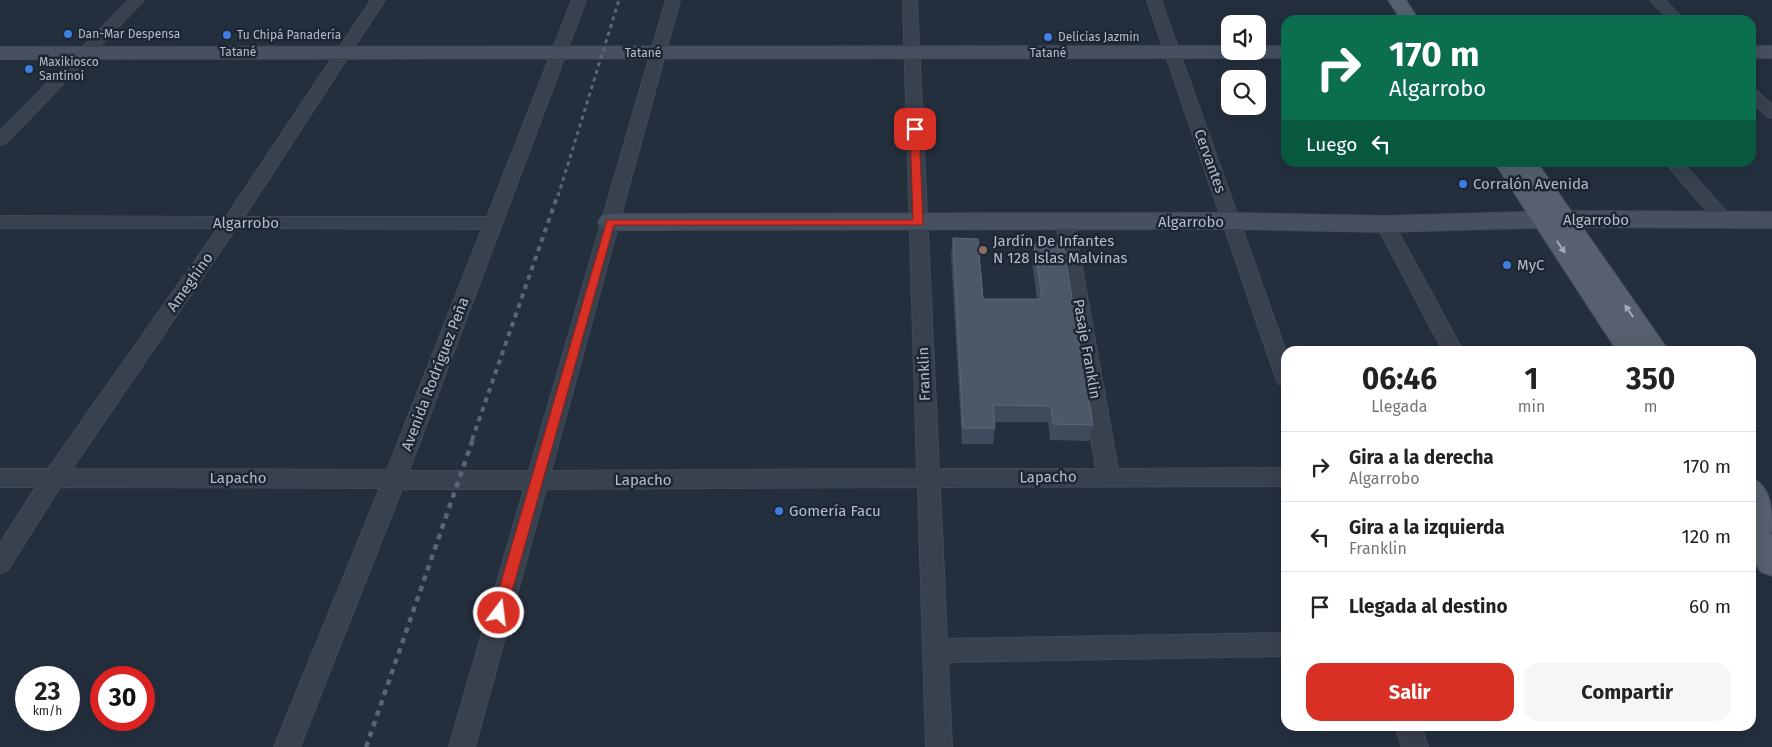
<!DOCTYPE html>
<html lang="es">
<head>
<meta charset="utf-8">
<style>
  :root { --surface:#fff; --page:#f6f6f6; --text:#222; --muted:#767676; --line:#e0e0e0; --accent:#d93025 }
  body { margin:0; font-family:"Fira Sans",sans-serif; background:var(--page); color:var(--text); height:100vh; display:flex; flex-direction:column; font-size:19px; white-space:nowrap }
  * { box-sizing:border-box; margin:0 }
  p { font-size:16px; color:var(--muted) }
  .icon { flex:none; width:28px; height:28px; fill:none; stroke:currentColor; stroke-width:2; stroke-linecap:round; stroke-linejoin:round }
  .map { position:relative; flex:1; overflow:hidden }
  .panel { position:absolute; left:1281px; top:346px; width:475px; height:385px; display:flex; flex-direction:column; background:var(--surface); border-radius:15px; box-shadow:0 5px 20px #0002 }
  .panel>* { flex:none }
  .hud { position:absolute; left:1281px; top:15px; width:475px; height:152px; border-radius:15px; box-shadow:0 5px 20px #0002; background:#0b6e4f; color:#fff; overflow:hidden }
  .tools { position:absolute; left:1221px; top:15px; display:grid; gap:10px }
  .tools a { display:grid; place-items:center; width:45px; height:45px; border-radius:10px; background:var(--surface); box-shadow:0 5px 20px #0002; font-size:25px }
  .speed { position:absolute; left:15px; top:666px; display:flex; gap:10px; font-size:25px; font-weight:700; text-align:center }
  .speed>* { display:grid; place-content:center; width:65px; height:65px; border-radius:50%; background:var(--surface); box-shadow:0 5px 20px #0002; line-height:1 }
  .speed small { font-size:12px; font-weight:400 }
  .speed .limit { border:8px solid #d22; background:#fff; color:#111 }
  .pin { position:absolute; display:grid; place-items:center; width:42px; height:42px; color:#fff; margin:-21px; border-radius:10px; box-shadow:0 2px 8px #0006 }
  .me { position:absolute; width:55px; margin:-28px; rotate:15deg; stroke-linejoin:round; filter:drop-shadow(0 0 4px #0008) }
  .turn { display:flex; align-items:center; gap:18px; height:105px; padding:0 25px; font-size:22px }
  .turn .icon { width:65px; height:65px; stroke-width:2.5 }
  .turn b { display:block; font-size:35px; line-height:42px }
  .then { display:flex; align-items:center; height:48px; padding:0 25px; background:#0003; gap:10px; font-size:19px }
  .eta { display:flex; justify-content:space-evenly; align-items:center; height:85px; text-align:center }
  .eta b { font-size:30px; font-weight:700; line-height:35px }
  .primary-button { display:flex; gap:10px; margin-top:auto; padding:10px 25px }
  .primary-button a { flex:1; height:58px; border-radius:15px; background:var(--accent); color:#fff; font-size:20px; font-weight:700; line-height:58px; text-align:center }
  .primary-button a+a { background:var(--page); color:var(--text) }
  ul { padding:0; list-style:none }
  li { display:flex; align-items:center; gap:15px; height:70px; padding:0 25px; border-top:1px solid var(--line) }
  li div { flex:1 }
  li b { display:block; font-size:19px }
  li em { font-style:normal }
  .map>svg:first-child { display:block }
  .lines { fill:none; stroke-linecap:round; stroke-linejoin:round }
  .street-casing { stroke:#414a57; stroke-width:2 }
  .secondary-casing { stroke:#414a57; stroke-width:2 }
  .primary-casing { stroke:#414a57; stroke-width:2 }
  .street { fill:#38414e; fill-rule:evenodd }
  .secondary { fill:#465061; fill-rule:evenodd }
  .primary { fill:#56606e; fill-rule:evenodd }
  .rail-far2 { stroke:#5a6575; stroke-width:3; stroke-dasharray:4 4; stroke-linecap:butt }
  .rail-far1 { stroke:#5a6575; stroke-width:4; stroke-dasharray:5 5; stroke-linecap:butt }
  .rail { stroke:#5a6575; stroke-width:4.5; stroke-dasharray:5.5 5.5; stroke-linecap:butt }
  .wall { fill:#3f4b5c }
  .building { fill:#4b5868; stroke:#5c6777 }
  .oneway { fill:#a1aab7 }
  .route { fill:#d93025; stroke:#8d1f18 }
  .shop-dot { fill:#3f7fe0; stroke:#1d2633; stroke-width:2 }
  .education-dot { fill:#8d6e63; stroke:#1d2633; stroke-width:2 }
  .labels { text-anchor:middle; stroke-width:5; stroke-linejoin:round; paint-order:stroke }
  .far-poi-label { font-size:12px; fill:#b4bcc9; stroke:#1d2633; text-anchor:start }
  .far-street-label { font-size:12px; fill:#b4bcc9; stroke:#1d2633 }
  .street-label { font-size:15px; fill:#b4bcc9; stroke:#1d2633 }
  .poi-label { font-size:15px; fill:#b4bcc9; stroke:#1d2633; text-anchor:start }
</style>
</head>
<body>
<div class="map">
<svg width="1772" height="747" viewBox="0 0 1772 747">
  <rect width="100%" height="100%" fill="#242f3e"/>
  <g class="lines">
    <defs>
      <path id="street" d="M129,0H144L6,143L0,145V131Z
        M371,0H385L244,217H487L572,0H586L409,471H529L666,0H680L551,471L917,469L903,0H917L939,469H1096L1056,223L1059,219L1065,217L1071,219L1074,223L1118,469L1286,468V486L940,487L947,639L1286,633V656L948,662L952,747H926L918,487L546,489L475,747H449L524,489H402L300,747H274L380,488L60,487L8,570L0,573V543L36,487H0V469H48L218,228H0V216L226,217ZM236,228L482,229L387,470L72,469Z
        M1147,0H1161L1286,352V387L1279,384L1276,379Z
        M1650,0H1665L1684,20H1669Z
        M1751,89L1756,90L1772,105V118L1767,116L1751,102Z
        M1665,162H1682L1730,216L1733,220L1730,224L1724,226L1718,224Z
        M1385,218L1391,220L1394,224L1463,351H1443L1376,224L1379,220Z
        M1395,726H1421L1428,747H1402Z"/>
      <path id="secondary" d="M1230,46V51H1258V46H1286V58L0,59V47Z
        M1751,46H1772V58H1751Z
        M1566,211L1772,212V228L1566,227L1385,232L1232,229L610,230L602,228L598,222L602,216L610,214L1232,213L1385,216Z"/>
      <path id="primary" d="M1388,0H1406L1419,20H1401Z
        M1494,162H1537L1669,351H1617Z
        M1751,477C1772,487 1772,509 1772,532L1769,531L1772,535V576L1761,572L1751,557V517H1753L1751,514Z"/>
    </defs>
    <use href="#street" class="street-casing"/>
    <use href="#secondary" class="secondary-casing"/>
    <use href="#primary" class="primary-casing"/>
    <use href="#street" class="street"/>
    <use href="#secondary" class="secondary"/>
    <use href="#primary" class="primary"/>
    <path class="rail-far2" d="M558,196L619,0"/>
    <path class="rail-far1" d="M472,440L558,194"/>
    <path class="rail" d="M366,747L473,439"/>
  </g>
  <path class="wall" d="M953,238L983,299H1037L1032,261L1034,244L1093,425L1089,441L1050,440L1048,422H994L995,428L993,444H962L951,255Z"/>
  <path class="building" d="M953,238L978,239L983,299H1042L1034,244H1063L1093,425L1053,424L1051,406L993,405L995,428H963Z"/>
  <defs><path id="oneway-solid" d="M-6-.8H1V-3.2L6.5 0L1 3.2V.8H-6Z" transform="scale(1.25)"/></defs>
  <g class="oneway">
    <use href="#oneway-solid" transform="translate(1561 247) rotate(56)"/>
    <use href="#oneway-solid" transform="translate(1629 311) rotate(-124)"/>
  </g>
  <path class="route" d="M915,126L919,129L923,223L922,225H614L506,613L504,618L499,620L494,618L492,613L607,220H913L910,129Z"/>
  <g class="shop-dot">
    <circle cx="68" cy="34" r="5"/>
    <circle cx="227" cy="35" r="5"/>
    <circle cx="1048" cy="37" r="5"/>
    <circle cx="29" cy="69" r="5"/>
    <circle cx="1463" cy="184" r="5"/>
    <circle cx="1507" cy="265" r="5"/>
    <circle cx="779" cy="511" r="5"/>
  </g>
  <circle class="education-dot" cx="983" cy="250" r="5"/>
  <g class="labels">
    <g class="far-poi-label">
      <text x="78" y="38">Dan-Mar Despensa</text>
      <text x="237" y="39">Tu Chipá Panadería</text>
      <text x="1058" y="41">Delicias Jazmin</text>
      <text x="39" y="66">Maxikiosco<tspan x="39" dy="14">Santinoi</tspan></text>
    </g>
    <g class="far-street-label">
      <text x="238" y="56">Tatané</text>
      <text x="643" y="57">Tatané</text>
      <text x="1048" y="57">Tatané</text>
    </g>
    <g class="street-label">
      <text transform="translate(1210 161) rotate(70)" y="5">Cervantes</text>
      <text x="1596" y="225">Algarrobo</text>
      <text x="1191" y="227">Algarrobo</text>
      <text x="246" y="228">Algarrobo</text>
      <text transform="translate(190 282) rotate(-55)" y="5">Ameghino</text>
      <text transform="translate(1087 349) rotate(80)" y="5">Pasaje Franklin</text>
      <text transform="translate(435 374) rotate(-69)" y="5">Avenida Rodríguez Peña</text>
      <text transform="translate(924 374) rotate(-92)" y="5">Franklin</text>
      <text transform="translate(1048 477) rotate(-1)" y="5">Lapacho</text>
      <text x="238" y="483">Lapacho</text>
      <text x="643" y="485">Lapacho</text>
    </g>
    <g class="poi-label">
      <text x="1473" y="189">Corralón Avenida</text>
      <text x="993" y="246">Jardín De Infantes<tspan x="993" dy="17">N 128 Islas Malvinas</tspan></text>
      <text x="1517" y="270">MyC</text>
      <text x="789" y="516">Gomería Facu</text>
    </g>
  </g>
</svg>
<div class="tools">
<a><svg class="icon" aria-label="sound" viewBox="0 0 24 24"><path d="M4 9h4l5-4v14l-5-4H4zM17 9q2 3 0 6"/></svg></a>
<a><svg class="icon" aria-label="search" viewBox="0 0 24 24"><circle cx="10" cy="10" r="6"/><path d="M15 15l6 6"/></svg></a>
</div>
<div class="speed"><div>23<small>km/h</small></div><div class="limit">30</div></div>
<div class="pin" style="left:915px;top:129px;background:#d93025"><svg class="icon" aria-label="arrive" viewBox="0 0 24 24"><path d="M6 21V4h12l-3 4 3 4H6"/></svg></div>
<svg class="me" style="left:499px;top:613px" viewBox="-20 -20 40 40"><circle r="17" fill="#d93025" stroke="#fff" stroke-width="3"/><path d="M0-11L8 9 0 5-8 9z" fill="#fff"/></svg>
<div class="hud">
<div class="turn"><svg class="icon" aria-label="right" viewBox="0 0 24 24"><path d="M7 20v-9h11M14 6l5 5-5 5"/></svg><div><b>170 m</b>Algarrobo</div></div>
<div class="then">Luego<svg class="icon" aria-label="left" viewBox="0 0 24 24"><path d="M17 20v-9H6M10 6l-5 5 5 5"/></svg></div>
</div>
<section class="panel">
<div class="eta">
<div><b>06:46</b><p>Llegada</p></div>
<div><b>1</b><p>min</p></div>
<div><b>350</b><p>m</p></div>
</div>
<ul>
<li><svg class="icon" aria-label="right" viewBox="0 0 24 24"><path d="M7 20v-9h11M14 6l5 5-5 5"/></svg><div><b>Gira a la derecha</b><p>Algarrobo</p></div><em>170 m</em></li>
<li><svg class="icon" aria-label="left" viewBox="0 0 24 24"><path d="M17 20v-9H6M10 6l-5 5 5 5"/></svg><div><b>Gira a la izquierda</b><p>Franklin</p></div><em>120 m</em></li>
<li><svg class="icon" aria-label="arrive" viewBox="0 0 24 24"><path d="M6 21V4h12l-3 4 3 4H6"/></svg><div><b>Llegada al destino</b></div><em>60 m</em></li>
</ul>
<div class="primary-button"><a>Salir</a><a>Compartir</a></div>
</section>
</div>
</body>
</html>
